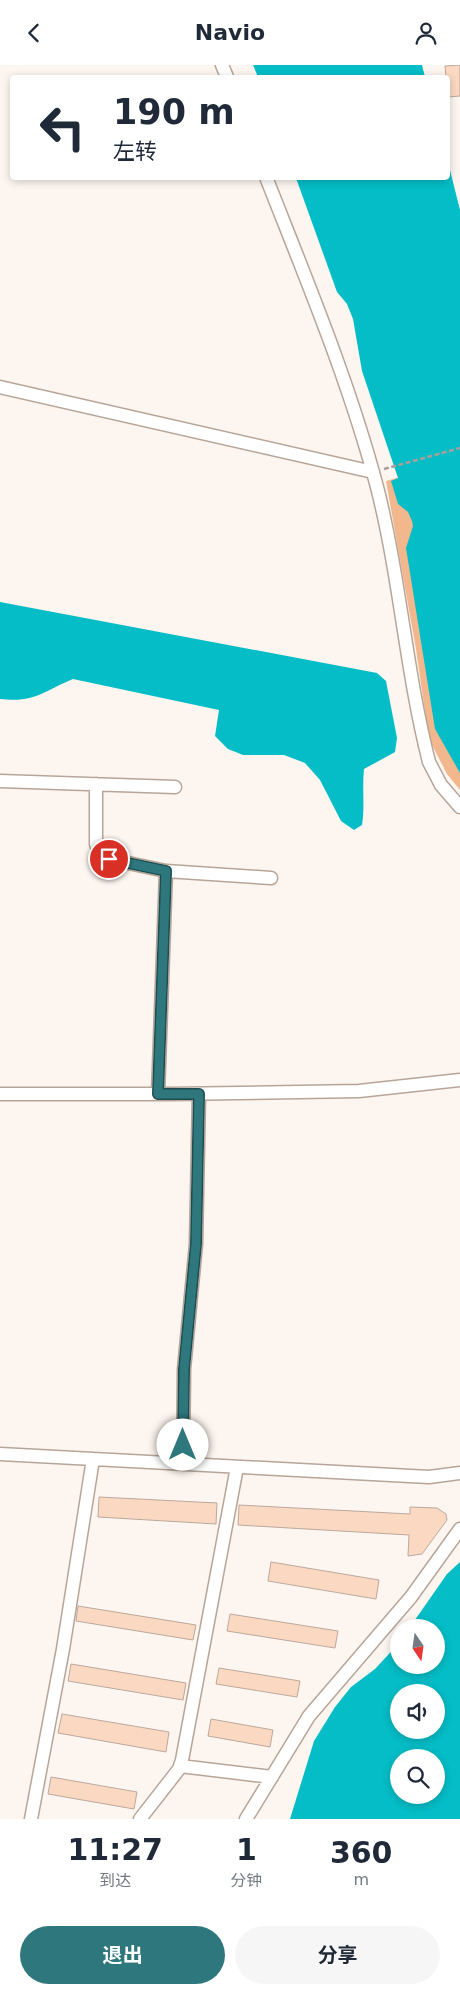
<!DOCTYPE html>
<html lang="zh">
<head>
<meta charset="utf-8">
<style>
  :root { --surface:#fff; --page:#f6f6f7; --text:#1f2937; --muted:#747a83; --accent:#2e777c }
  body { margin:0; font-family:"DejaVu Sans","Noto Sans SC",sans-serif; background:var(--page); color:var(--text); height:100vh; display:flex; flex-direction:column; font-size:19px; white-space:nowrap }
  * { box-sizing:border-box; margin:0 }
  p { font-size:16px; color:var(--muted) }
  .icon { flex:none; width:28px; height:28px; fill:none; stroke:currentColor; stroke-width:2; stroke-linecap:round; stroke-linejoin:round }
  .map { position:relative; height:1754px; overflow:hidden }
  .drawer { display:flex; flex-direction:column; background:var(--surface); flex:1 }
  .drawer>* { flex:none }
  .banner { position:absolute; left:10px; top:10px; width:440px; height:105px; border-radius:5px; box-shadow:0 2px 8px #0003; background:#fff; color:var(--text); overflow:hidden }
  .needle { width:32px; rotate:167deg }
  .tools { position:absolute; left:390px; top:1554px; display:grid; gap:10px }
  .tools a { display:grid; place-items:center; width:55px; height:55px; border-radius:50%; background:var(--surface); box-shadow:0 2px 8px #0003; font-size:25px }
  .pin { position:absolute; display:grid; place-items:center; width:42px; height:42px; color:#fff; margin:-21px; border:2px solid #fff; border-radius:50%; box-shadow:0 1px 5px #0007 }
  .me { position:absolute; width:55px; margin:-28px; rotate:0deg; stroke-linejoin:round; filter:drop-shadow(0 0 4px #0008) }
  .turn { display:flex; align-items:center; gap:18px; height:105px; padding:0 20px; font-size:22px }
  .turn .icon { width:65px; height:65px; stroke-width:2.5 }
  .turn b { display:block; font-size:35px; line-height:42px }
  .eta { display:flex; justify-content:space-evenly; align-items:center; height:85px; text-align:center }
  .eta b { font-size:30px; font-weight:700; line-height:35px }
  .action { display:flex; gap:10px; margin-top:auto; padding:10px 20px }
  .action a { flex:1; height:58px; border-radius:30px; background:var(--accent); color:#fff; font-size:20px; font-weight:700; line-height:58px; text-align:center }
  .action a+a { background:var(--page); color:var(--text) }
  header { display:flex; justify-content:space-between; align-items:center; height:65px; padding:0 20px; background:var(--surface); font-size:22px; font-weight:700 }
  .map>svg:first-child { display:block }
  .green { fill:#f3b78d }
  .water { fill:#04bdc6; fill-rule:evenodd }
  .building { fill:#fad8c1; stroke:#bca99d }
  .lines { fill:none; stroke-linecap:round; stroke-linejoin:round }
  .minor-casing { stroke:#b7a598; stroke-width:15 }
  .path { stroke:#a69f99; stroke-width:2.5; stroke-dasharray:5 2.5; stroke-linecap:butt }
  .minor { stroke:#fff; stroke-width:12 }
  .route-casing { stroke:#1e4d51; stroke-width:12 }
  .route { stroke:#2e777c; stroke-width:9 }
</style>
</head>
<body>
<header><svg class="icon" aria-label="back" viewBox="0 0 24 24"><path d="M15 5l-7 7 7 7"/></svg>Navio<svg class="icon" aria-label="person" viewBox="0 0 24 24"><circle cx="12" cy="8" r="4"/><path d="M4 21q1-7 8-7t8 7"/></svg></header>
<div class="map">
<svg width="460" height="1754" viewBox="0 0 460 1754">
  <rect width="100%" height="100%" fill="#fdf5ef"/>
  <path class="green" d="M460,395V725L447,709L429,674L416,584L386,416Z"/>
  <path class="water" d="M253,0H422L425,12H258Z
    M448,97L460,145V708L435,664L406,483L413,461L412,456L408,447L398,439L391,416L398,413L362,306L353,254L347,239L337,227L296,113L448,112Z
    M0,537L377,608L386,616L397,673L395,687L364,704C362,723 365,741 362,760L354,765L341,756L320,715L305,698L284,690H243L228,684L215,671L219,645L73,614C43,626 36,638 0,634Z
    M460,1497V1754H290L314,1676L335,1642L351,1622L375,1604L399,1578V1600H436V1562H410L447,1509ZM399,1628H436V1665H399ZM399,1692H436V1730H399Z"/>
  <path class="building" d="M460,0V31L448,32V12H446L445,1Z
    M99,1432L217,1438L216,1459L98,1452Z
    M239,1440L410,1449V1442L437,1443L446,1449L447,1455L422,1489L408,1491L409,1470L238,1460Z
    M271,1497L379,1515L376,1534L268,1516Z
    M78,1541L196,1560L193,1575L76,1556Z
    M230,1549L338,1566L335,1583L227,1566Z
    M71,1599L186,1618L183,1635L68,1616Z
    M219,1603L300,1616L297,1632L216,1619Z
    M62,1649L169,1667L166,1687L58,1668Z
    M211,1654L273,1665L270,1682L208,1671Z
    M51,1712L137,1727L134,1744L48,1729Z"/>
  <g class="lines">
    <defs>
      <path id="minor" d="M222,0L227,12
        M266,112C306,214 349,316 377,422C400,512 406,607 429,697L441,720L460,742
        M0,322L373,407
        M0,716L175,722
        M96,719V779L99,788L109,794L166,806
        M0,1029H171L359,1026L460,1015
        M158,1029L166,806L271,813
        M0,1389L429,1412L460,1408
        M183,1399L184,1304L196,1179L199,1029
        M180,1701L272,1712
        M31,1754L63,1584L93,1394
        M140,1754L179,1704L182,1695L237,1402
        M246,1754L309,1651L411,1532L460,1464"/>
    </defs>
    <use href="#minor" class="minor-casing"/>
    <path class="path" d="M384,404L460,383"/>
    <use href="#minor" class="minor"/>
  </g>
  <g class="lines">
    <defs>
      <path id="route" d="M109,794L166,806L158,1029H199L196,1179L184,1304L183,1380"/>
    </defs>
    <use href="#route" class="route-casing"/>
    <use href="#route" class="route"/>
  </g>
</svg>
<div class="tools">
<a><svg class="needle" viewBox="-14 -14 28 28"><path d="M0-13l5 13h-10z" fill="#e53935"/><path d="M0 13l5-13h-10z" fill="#747a83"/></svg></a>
<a><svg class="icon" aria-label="sound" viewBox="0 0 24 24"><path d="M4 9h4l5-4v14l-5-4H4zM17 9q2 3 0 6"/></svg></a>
<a><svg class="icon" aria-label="search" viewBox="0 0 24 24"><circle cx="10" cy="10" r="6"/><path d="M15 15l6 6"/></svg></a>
</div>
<div class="pin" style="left:109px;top:794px;background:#d93025"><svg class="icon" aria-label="arrive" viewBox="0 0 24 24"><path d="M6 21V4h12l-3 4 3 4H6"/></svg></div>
<svg class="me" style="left:183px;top:1380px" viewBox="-20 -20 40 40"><circle r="19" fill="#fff"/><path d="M0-13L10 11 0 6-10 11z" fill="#2e777c"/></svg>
<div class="banner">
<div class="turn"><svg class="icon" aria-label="left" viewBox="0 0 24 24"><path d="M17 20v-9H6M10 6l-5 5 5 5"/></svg><div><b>190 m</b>左转</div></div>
</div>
</div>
<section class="drawer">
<div class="eta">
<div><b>11:27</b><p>到达</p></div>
<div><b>1</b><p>分钟</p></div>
<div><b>360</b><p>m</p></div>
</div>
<div class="action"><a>退出</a><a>分享</a></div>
</section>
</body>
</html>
